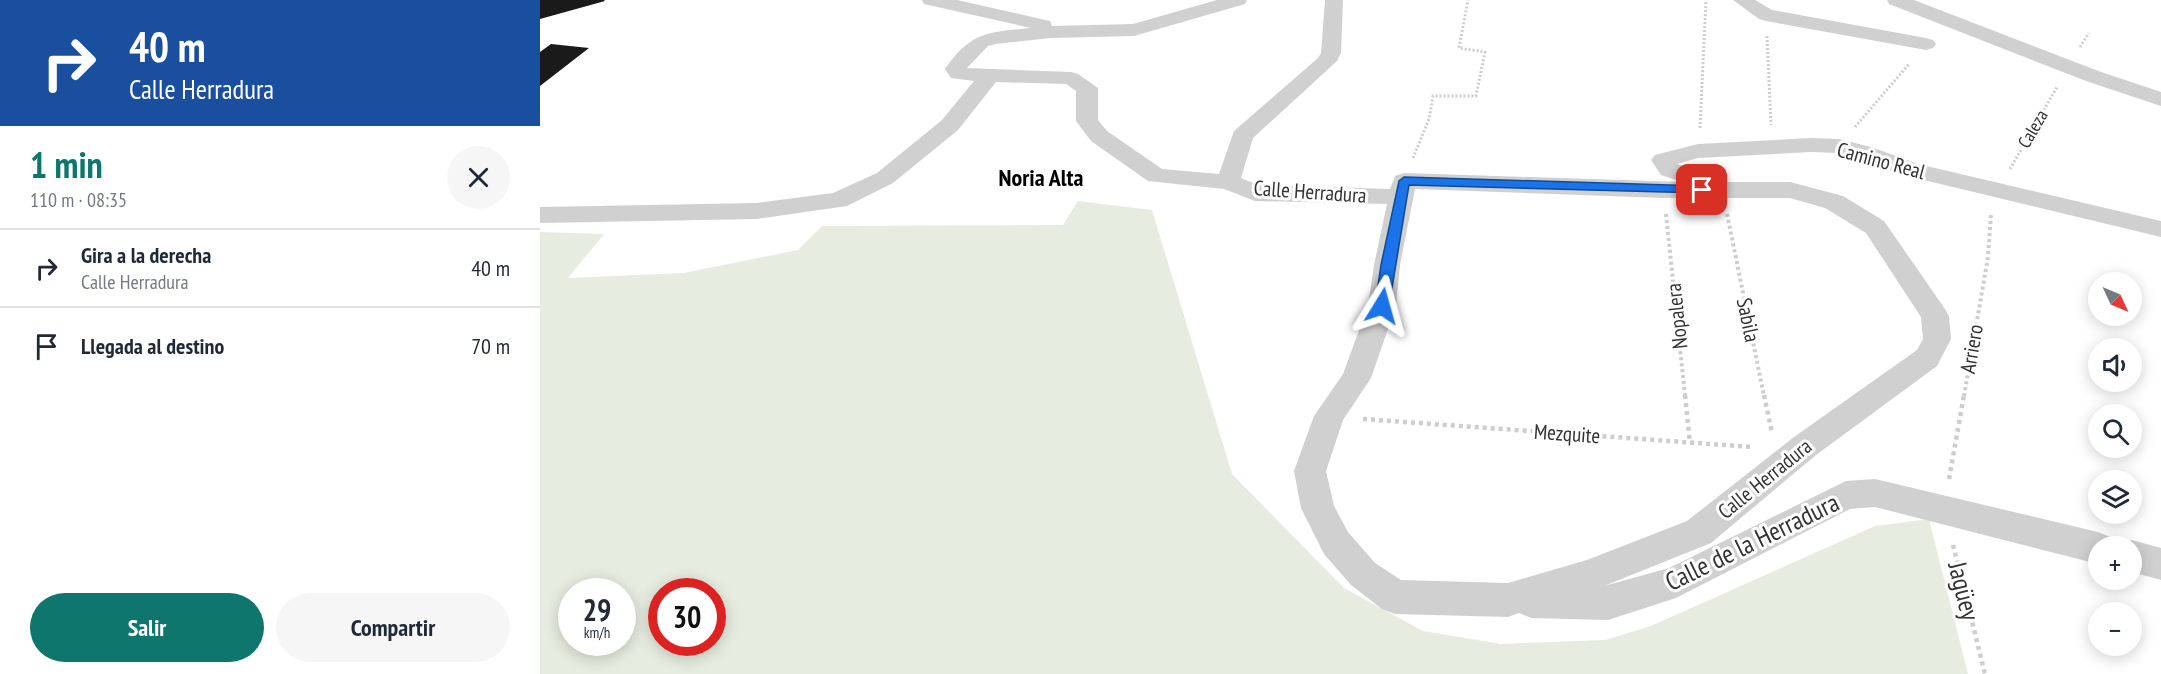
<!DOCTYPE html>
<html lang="es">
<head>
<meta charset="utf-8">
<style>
  :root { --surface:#fff; --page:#f6f6f7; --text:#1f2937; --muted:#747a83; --line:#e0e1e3; --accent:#0f766e }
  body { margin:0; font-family:"PT Sans Narrow",sans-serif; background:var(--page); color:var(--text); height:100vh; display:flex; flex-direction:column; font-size:22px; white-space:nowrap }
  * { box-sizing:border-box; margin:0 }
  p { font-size:20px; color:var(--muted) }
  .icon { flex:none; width:33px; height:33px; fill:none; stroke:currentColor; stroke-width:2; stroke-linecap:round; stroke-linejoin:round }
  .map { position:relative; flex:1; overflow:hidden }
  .side { display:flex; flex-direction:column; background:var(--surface); width:540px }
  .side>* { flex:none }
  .top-card { background:#1a4fa0; color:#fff; overflow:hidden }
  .needle { width:39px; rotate:134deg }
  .controls { position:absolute; left:1548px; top:272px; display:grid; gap:12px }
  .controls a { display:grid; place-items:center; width:54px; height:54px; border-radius:50%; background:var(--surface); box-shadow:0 3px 15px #0003; font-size:30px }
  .speed { position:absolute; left:18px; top:578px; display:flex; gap:12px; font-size:30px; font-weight:700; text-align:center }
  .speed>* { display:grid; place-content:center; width:78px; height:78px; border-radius:50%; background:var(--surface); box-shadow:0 3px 15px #0003; line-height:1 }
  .speed small { font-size:15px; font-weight:400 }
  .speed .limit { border:9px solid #d22; background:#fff; color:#111 }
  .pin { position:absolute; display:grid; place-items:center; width:51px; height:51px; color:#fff; margin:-26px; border-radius:12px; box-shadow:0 3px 9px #0006 }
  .me { position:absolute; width:66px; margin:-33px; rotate:8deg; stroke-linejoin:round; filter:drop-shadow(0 0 4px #0008) }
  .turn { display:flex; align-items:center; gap:21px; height:126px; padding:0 30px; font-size:27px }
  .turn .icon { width:78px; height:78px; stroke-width:2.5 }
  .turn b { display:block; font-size:42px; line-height:51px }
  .round { display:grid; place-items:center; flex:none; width:63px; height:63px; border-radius:32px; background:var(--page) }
  .head { display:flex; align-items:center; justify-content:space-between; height:102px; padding:0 30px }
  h1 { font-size:36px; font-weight:600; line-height:45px; color:var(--accent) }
  .button { display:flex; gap:12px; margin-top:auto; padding:12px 30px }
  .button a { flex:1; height:69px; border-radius:36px; background:var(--accent); color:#fff; font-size:24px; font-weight:600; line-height:69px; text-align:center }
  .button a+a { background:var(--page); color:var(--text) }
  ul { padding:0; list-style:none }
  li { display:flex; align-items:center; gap:18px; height:78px; padding:0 30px; border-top:2px solid var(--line) }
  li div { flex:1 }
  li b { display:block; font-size:22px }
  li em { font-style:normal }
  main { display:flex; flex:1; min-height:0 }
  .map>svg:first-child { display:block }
  .green { fill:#e6ecdf; fill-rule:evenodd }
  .building { fill:#1a1a1a }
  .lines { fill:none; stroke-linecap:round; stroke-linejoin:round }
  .path-far2 { stroke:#cdcdcd; stroke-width:3; stroke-dasharray:2 2; stroke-linecap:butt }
  .path-far1 { stroke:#cdcdcd; stroke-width:4; stroke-dasharray:3 3; stroke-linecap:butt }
  .path { stroke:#cdcdcd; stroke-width:4.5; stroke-dasharray:4 4; stroke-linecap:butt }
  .minor { fill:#d0d0d0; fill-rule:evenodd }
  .route { fill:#1a73e8; stroke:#114b97; stroke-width:1.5 }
  .labels { text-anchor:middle; stroke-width:6; stroke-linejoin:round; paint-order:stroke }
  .far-street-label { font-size:18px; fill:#333; stroke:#fff }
  .street-label { font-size:21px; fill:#333; stroke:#fff }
  .quarter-label { font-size:24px; font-weight:bold; fill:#000; stroke:#fff }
  .near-street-label { font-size:26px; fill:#333; stroke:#fff }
</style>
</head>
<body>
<main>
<section class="side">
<div class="top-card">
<div class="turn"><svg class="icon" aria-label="right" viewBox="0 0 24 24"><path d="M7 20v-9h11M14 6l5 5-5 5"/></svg><div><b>40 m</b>Calle Herradura</div></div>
</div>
<div class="head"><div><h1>1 min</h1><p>110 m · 08:35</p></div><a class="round"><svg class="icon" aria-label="close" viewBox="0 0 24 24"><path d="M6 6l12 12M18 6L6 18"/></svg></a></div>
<ul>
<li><svg class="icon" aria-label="right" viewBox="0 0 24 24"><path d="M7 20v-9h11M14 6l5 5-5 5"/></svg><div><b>Gira a la derecha</b><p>Calle Herradura</p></div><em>40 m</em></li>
<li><svg class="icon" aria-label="arrive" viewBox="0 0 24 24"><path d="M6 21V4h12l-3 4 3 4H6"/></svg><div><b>Llegada al destino</b></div><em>70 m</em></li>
</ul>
<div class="button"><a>Salir</a><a>Compartir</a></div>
</section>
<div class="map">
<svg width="1621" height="674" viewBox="0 0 1621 674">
  <rect width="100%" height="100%" fill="#fff"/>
  <path class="green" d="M538,201L612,210L692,474L804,588L883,631L961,644L1065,640L1111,626L1335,526L1389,519L1428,674H0V232L64,234L28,278L144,273L258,250L282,226L523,225ZM32,591H82V642H32ZM122,591H172V642H122Z"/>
  <path class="building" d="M0,0H64L65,1L0,19Z
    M11,44L49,48L0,86V52Z"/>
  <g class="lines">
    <path class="path-far2" d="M1227,36L1231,125
      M1540,47L1549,33
      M1315,127L1369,64
      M1160,128L1166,0
      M873,158L889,119L893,96H936L945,52L919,48L928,0
      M1470,169L1517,87"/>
    <path class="path-far1" d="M1126,214L1145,396
      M1187,214L1224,396
      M1424,396L1448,257L1451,214"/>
    <path class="path" d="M1145,395L1150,443
      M1224,395L1232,433
      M823,419L1213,447
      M1409,479L1424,395
      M1413,545L1445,674"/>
    <path class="minor" d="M382,0H417L510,21L512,26L593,24L677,0H707L705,4L594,36L511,38L456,44L448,46L427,68L531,72L538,74L558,88V120L567,131L622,169L679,174L694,131L778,58L781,53L785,0H803L801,53L797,61L713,138L701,178L718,185L850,189L855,176L864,173L1143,182L1121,175L1111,160L1115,155L1158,144L1271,138L1299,139L1331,147L1378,164L1621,221V237L1363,175L1299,153L1271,152L1158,158L1137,164L1149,168L1175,170L1179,175L1175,180L1168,182H1250L1303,196L1344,221L1405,309L1409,316L1411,339L1397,366L1276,455L1171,543L1064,586L1129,568L1306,481L1335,479L1558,532L1570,537L1574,546H1558V564L1335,507L1310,509L1136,598L1068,620L991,618L979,613L968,617L855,614L842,609L811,585L784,554L761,508L754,471L774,416L803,374L828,306L834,265L847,204L715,201L684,189L608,181L551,141L536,121V91L526,84L456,82L418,130L353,183L307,206L216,219L0,223V207L216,203L293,193L337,173L402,120L434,81L411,78L405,69C431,31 449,32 491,28L384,4ZM875,189L1124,198H1250L1285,208L1326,233L1381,317L1383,339L1377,350L1254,437L1147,521L1047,560L968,583L861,580L835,563L808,532L794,506L786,471L803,420L831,378L856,306L860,265Z
      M1193,0H1215L1232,10L1386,38L1393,40L1396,44L1393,48L1386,50L1226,21L1219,19Z
      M1347,0H1374L1561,72L1621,92V106L1546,81L1349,4Z
      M1592,540L1621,548V580L1592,572V546H1579Z"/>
  </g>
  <path class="route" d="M864,177L1162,186L1168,190L1162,193L869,185L849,306L842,310L835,306L841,265L859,181Z"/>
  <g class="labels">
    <g class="far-street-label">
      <text transform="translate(1493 129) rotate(-60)" y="6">Caleza</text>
    </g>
    <g class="street-label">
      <text transform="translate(1341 161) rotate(15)" y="7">Camino Real</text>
      <text transform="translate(770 192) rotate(4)" y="7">Calle Herradura</text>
      <text transform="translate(1137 316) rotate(-96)" y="7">Nopalera</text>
      <text transform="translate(1208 320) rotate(78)" y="7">Sabila</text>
      <text transform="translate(1432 349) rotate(-80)" y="7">Arriero</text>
      <text transform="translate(1027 434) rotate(4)" y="7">Mezquite</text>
      <text transform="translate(1225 479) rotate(-39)" y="7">Calle Herradura</text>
    </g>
    <g class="quarter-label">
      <text x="501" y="186">Noria Alta</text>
    </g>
    <g class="near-street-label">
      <text transform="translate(1212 542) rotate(-26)" y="9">Calle de la Herradura</text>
      <text transform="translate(1424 591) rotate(76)" y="9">Jagüey</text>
    </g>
  </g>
</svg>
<div class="controls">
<a><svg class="needle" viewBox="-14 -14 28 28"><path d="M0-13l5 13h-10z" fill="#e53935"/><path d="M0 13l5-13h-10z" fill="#747a83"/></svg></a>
<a><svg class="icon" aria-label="sound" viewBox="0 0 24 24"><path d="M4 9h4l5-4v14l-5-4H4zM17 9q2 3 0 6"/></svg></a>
<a><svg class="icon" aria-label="search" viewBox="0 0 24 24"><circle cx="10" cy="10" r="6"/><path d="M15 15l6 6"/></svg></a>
<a><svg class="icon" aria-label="layers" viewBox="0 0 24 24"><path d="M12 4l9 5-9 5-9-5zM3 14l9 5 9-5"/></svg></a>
<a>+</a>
<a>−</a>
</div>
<div class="speed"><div>29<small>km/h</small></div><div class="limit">30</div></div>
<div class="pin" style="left:1162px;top:190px;background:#d93025"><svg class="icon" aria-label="arrive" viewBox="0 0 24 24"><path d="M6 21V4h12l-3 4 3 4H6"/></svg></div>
<svg class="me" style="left:842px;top:306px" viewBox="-20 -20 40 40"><path d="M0-17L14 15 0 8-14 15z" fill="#1a73e8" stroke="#fff" stroke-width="4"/></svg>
</div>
</main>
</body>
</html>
